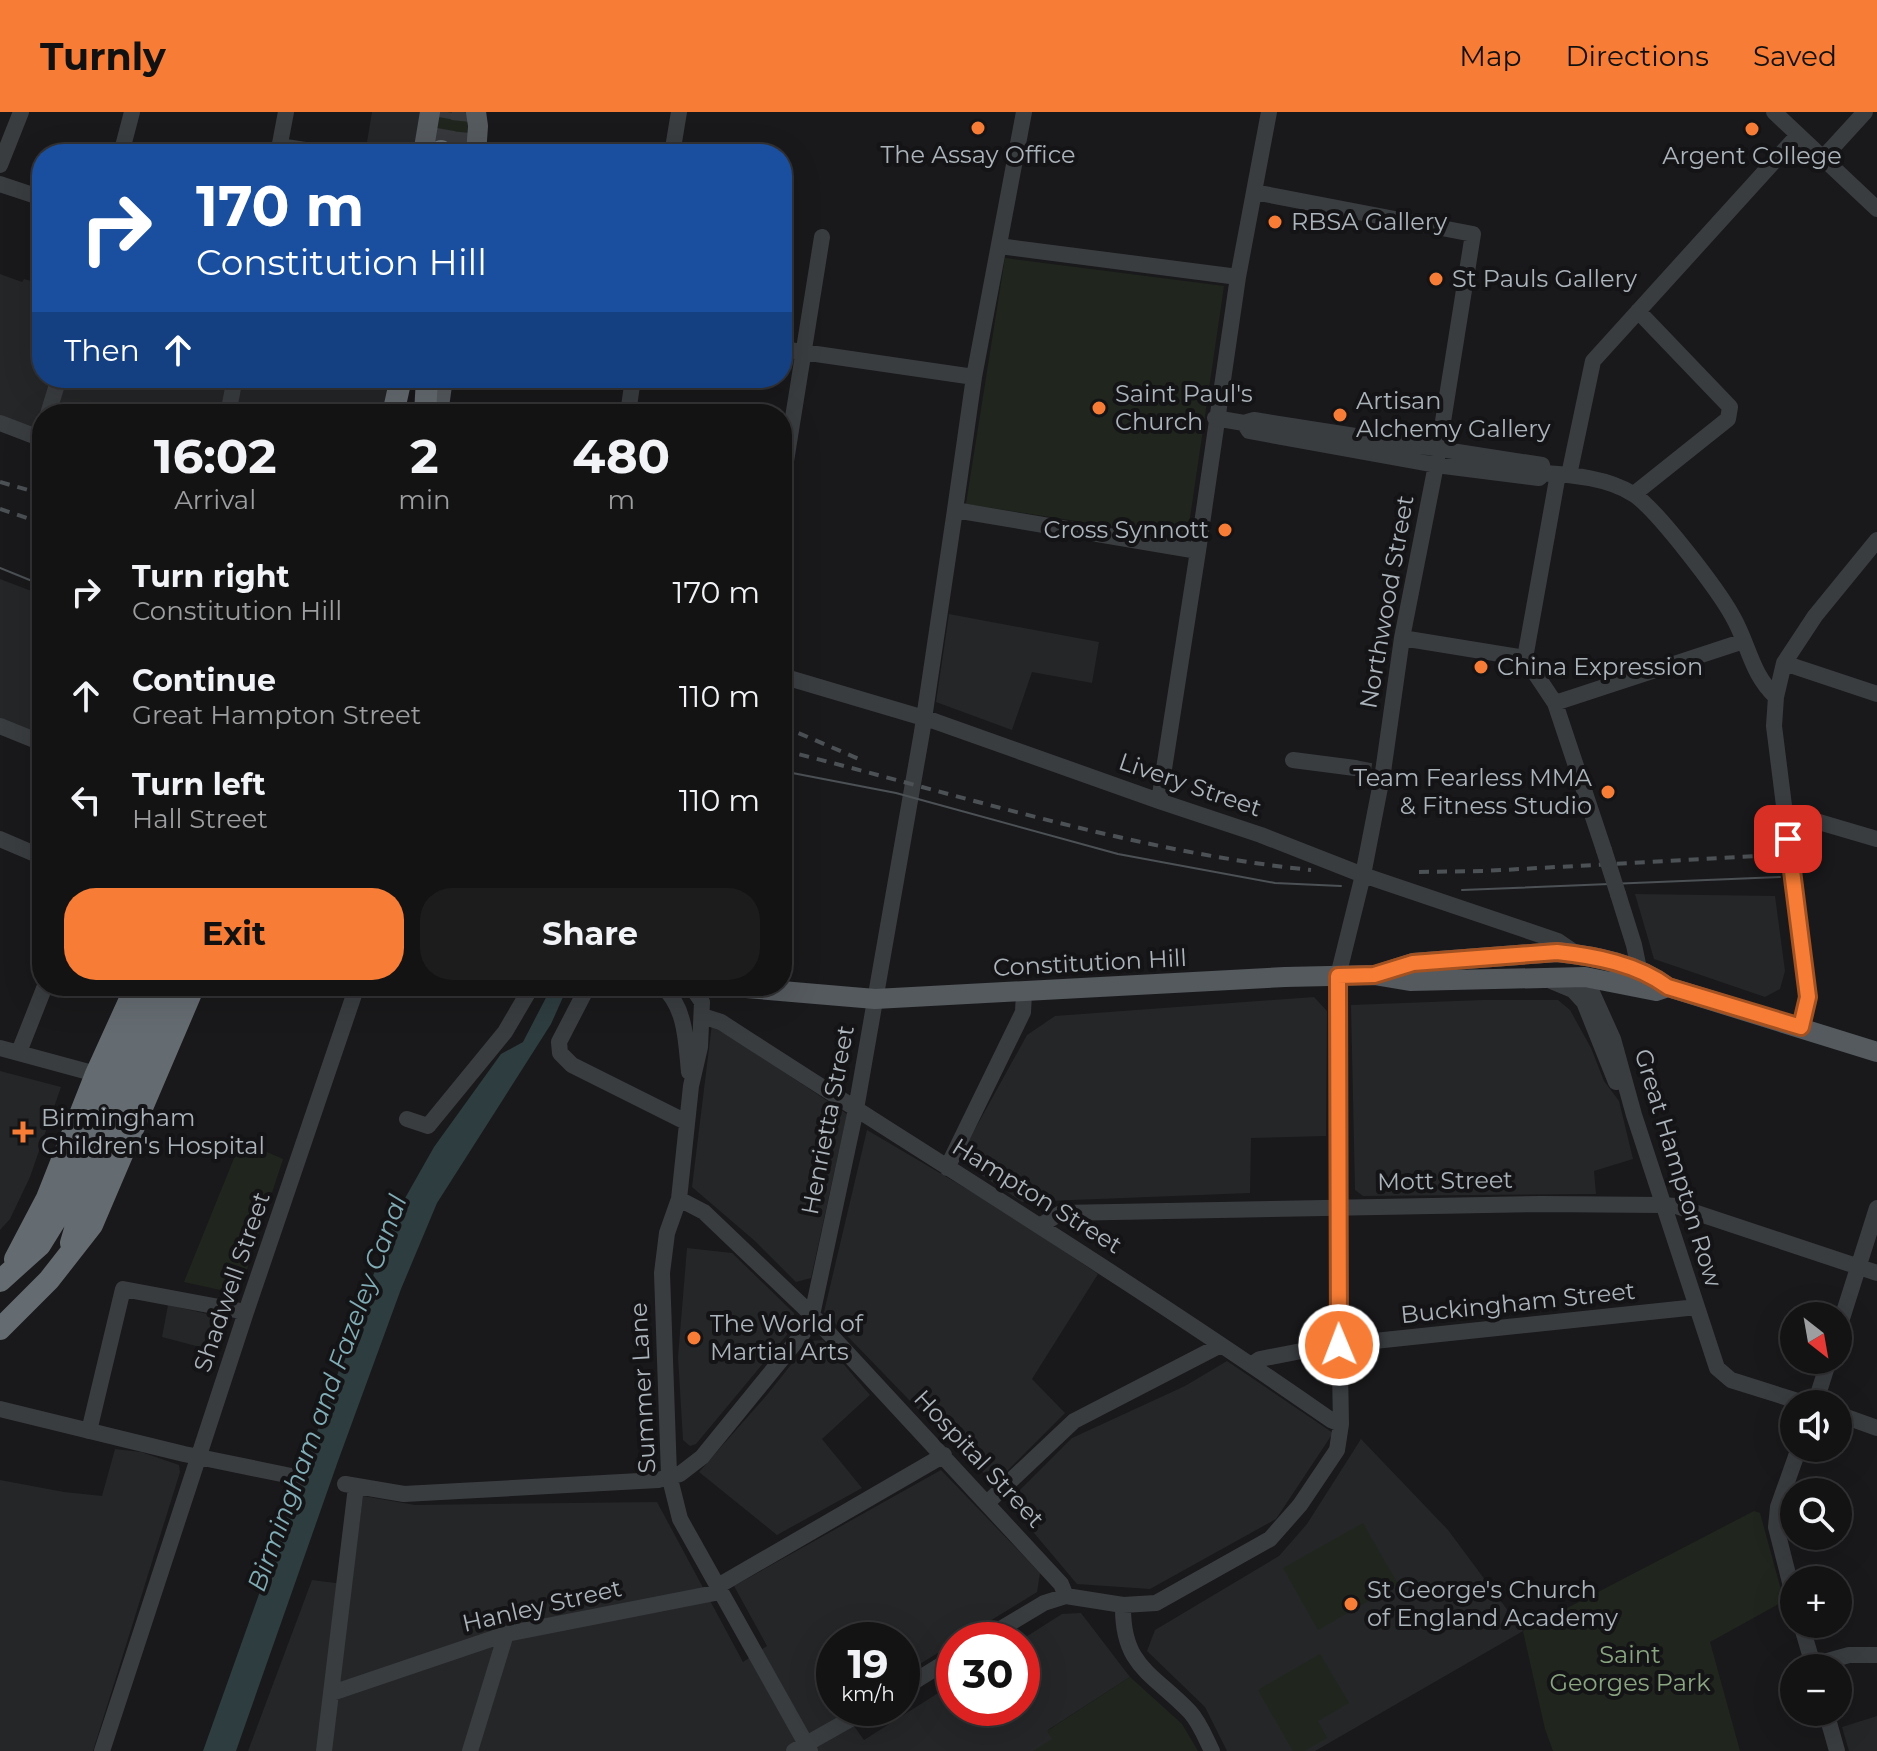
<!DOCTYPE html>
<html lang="en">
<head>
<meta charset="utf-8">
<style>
  :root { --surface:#131314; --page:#1c1c1d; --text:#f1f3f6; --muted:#9d9ea0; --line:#323234; --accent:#f77c35 }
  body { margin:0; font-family:Montserrat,sans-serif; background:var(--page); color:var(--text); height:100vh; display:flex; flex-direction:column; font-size:30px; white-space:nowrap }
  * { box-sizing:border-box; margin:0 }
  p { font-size:26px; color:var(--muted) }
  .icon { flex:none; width:44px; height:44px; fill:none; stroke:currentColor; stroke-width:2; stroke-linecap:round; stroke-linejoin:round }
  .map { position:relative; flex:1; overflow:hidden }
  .sheet { position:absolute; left:32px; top:292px; width:760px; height:592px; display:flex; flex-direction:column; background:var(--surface); border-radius:32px; box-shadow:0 8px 32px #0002,0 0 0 2px var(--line) }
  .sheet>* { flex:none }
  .banner { position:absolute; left:32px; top:32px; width:760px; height:244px; border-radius:32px; box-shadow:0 8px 32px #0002,0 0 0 2px var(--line); background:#1a4fa0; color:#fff; overflow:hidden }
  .needle { width:52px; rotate:149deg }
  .buttons { position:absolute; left:1780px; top:1190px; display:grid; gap:16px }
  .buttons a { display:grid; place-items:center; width:72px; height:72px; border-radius:50%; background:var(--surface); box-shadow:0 8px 32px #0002,0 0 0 2px var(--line); font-size:40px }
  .speed { position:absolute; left:816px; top:1510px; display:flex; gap:16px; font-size:40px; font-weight:700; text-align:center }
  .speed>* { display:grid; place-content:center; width:104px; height:104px; border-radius:50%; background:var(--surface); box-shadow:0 8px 32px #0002,0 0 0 2px var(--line); line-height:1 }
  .speed small { font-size:20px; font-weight:400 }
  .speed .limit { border:12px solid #d22; background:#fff; color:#111 }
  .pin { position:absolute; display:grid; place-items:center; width:68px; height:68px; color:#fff; margin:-34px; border-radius:16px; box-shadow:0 4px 12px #0006 }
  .me { position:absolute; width:88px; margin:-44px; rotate:359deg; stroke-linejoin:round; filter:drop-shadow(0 0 6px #0008) }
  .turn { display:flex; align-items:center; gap:28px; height:168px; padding:0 32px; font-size:36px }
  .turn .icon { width:104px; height:104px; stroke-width:2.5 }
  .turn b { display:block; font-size:56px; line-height:68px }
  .then { display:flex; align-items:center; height:76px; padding:0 32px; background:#0003; gap:16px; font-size:30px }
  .eta { display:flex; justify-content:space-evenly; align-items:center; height:136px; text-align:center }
  .eta b { font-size:48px; font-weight:700; line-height:56px }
  .cta { display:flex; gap:16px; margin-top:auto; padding:16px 32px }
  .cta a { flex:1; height:92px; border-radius:32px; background:var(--accent); color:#111; font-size:32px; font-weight:700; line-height:92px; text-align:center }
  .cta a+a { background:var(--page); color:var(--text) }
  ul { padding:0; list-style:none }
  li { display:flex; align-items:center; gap:24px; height:104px; padding:0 32px }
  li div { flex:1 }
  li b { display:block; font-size:30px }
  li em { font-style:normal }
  header { display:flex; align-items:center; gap:48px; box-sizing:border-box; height:112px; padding:0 40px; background:var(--accent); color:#111 }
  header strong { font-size:38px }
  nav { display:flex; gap:44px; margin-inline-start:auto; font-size:28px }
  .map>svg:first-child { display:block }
  .built { fill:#252628 }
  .green { fill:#20261e }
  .water { fill:#2e3d40 }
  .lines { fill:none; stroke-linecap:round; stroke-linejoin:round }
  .minor-tunnel { stroke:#36383b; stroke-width:16; stroke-dasharray:16 8; stroke-linecap:butt }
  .highway-tunnel { stroke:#36383b; stroke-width:22; stroke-dasharray:22 11; stroke-linecap:butt }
  .minor { stroke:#3a3d40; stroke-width:16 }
  .major { stroke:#555a5f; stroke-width:20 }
  .highway { stroke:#656c71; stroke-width:22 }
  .tram { stroke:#4c5155; stroke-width:2 }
  .rail { stroke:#4c5155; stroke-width:4; stroke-dasharray:10 8; stroke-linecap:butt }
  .minor-bridge { stroke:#3a3d40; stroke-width:16 }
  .route-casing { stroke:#a15122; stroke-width:20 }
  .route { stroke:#f77c35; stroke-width:14 }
  .poi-dot { fill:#f77c35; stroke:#141416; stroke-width:3 }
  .labels { text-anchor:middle; stroke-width:8; stroke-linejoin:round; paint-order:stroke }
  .poi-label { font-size:24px; fill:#abb4bb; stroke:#141416; text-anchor:start }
  .street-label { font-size:24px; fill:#abb4bb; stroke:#141416 }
  .park-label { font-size:24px; fill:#8aa681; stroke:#141416 }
  .water-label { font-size:26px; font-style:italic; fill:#81adb6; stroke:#141416 }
</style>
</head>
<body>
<header>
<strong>Turnly</strong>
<nav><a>Map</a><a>Directions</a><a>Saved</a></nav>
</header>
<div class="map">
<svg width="1877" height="1639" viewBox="0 0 1877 1639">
  <rect width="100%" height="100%" fill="#19191b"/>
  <path class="built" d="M372,0H430L423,42H365Z
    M0,162L22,170L24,167L42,172V266H393V302H42V327L0,311Z
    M0,467L42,483V631L0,614Z
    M949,502L1099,530L1092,571L1032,560L1012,618L936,590Z
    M1635,782L1775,784L1785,859L1780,877L1765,885L1654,847Z
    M1314,885L1327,899L1326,1024L1251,1026L1250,1081L1022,1090L969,1055L964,1037L1027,923L1055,904Z
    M1483,888H1558L1570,898L1591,936L1604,969L1619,989L1633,1047L1594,1059L1596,1082L1363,1084L1355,1078L1351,893Z
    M712,912L847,1002L811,1166L796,1170L755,1129L692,1075Z
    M0,959L61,975L30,1065L10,1107L0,1118Z
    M867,1018L1006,1100L1098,1162L1032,1267L1065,1301L1000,1366L988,1365L944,1324L824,1200Z
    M687,1136L732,1141L794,1201L795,1213L696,1332L690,1334L683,1328L678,1245Z
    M168,1193L230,1207L219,1240L162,1225Z
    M823,1228L870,1283L822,1327L862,1376L777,1423L699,1360L766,1284L810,1229Z
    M1227,1249L1333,1321L1276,1407L1150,1477L1077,1472L1018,1402V1380L1072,1326L1185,1274Z
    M1361,1327L1448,1418L1523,1519L1315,1639H1227L1205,1595L1147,1539L1155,1518L1279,1444L1307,1412Z
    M115,1337L141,1340L179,1353L180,1360L93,1639H0V1368L64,1380L102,1384Z
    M941,1358L1040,1461L1037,1480L959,1528H954V1531L902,1563V1528H834V1596H849L844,1600L864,1628L954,1571V1596H1022L1021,1528L1062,1502L1081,1501L1130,1565L1048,1618L1060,1639H248L312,1468L351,1473L363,1384L415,1393L657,1390L743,1550L767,1534L734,1474Z
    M1877,1604V1639H1849L1842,1615Z"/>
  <path class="green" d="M440,0H467L468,39L435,33Z
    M1005,146L1224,174L1187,426L966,392Z
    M241,1029L283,1047L239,1182L184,1170Z
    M1754,1399L1760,1401L1784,1489L1710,1530L1740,1639H1553L1545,1617L1523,1519Z
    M1363,1411L1398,1472L1318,1518L1283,1456Z
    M1320,1542L1349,1591L1318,1609L1327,1626L1304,1639H1293L1258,1578Z
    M1130,1565L1182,1612L1198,1639H1033L1052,1627L1047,1619Z"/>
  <path class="water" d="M552,874H568L551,912L437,1091L401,1177L338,1349L236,1639H203L369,1174L400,1095L434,1035L501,942L523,930Z"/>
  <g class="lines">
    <path class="minor-tunnel" d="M1355,656L1376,660"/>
    <path class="highway-tunnel" d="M441,39L448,0
      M459,42L463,0"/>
    <path class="minor" d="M1024,0L974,265L955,398L1198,439L1238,165L1269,0
      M1774,0L1877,97
      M279,34L331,42
      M121,42L132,0
      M278,42L286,0
      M672,42L679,0
      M1823,46L1865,0
      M0,53L21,0
      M0,72L42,86
      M999,134L1238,165
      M782,237L974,265
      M48,302L59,266
      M228,302L235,266
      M628,302L633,266
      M1215,306L1244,311L1254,308L1542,353L1544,361
      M0,311L42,327
      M1244,311L1249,319L1436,353L1539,366L1544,361C1573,363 1608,366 1633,382C1656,396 1719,479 1733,505C1749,533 1751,562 1776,585
      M1569,363L1593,249L1798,23
      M782,374L822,125
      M1634,382L1728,307L1730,295L1638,199
      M1402,526L1525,546
      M1525,546L1558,362
      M1525,546L1555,591
      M1784,551L1877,582
      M782,564L934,609L1159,689L1261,723L1363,763L1558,829L1577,842
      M0,614L42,631
      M1293,648L1355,656
      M1159,689L1198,439
      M1785,700L1877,727
      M0,727L42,745
      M1604,738L1555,591L1744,529
      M1618,782L1634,833L1639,857
      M1585,865L1613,927L1634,1003L1717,1256L1731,1268L1807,1292
      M1549,868L1573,878L1584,890L1616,970
      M588,874L559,930L560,941L572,953L686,1010
      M662,874C686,895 686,930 689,960
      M691,874L702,890L700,935L691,974L679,1087L667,1121L662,1161L669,1363L680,1407L810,1639
      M702,904L721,910C924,1042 1132,1169 1331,1308L1341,1312
      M1801,915L1808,885L1774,614L1776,585L1784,551L1815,504L1877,428
      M0,936L96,962
      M19,940L45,874
      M407,1007L428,1014L505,920L532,874
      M947,1056L1023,900L1024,881
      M679,1087L704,1100L812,1203L1061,1472L1066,1484L1123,1493L1156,1491L1270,1427L1300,1393L1337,1338L1341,1312L1337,1095L1338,864L1363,763L1383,660L1402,526L1436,353L1473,122L1254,80
      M1041,1113L1061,1101L1541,1092L1662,1093L1676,1094L1877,1161
      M1838,1219L1877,1096
      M1251,1253L1260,1247L1327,1234L1697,1195
      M1815,1292L1829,1248
      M0,1297L184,1342L301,1366
      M1838,1302L1877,1316
      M89,1319L123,1177L246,1200
      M345,1372L404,1382L658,1368L680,1362L702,1345L803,1221L812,1203L856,997L922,620L955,398
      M987,1391L1074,1309L1221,1233
      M718,1474L944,1343
      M1794,1486L1776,1415L1778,1395L1799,1336
      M1123,1493C1122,1555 1153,1561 1190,1600C1200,1611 1206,1627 1212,1639
      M1801,1512L1814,1556
      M982,1528L1044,1491L1066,1484
      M1813,1553L1849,1543H1877
      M902,1577L954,1545
      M332,1581L506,1522L720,1480
      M1826,1600L1837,1639
      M102,1639L246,1200L357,874
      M324,1639L356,1375
      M470,1639L506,1522
      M794,1639L870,1596"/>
    <path class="major" d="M476,0L478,14L476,42
      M423,42L430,0
      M438,302L443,266
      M1382,861L1413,851L1557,840C1595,844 1638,852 1668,875L1877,940
      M722,874L875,887L1285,865L1374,863L1410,869L1585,865L1656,879L1668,875"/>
    <path class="highway" d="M441,42V39
      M458,42H459
      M393,302L401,266
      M425,302L427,266
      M71,1131L82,1094L169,884
      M15,1147L47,1086L96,962L136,874
      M0,1169L40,1133L66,1091L154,876
      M0,1217L49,1168L92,1113L194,874"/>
    <path class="tram" d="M0,456L42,473
      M782,659L896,681L1118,742L1275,771L1341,774
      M1462,778L1780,765"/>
    <path class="rail" d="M0,370L42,382
      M0,397L42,411
      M782,614L859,647
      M782,638C954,681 1135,740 1311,758
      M1419,760L1484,759L1776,743"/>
    <path class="minor-bridge" d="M1604,738L1618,782"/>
  </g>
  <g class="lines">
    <defs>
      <path id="route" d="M1339,1233L1338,864L1374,863L1413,851L1557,840C1595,844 1637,852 1668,875L1801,915L1808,885L1788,727"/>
    </defs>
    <use href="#route" class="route-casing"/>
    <use href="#route" class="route"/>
  </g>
  <g class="poi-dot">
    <circle cx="978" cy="16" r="8"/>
    <circle cx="1752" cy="17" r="8"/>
    <circle cx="1275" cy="110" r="8"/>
    <circle cx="1436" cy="167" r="8"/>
    <circle cx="1099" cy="296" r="8"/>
    <circle cx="1340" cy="303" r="8"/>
    <circle cx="1225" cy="418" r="8"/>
    <circle cx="1481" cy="555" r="8"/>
    <circle cx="1608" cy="680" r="8"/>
    <path d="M19 1008h8v8h8v8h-8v8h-8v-8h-8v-8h8z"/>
    <circle cx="694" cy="1226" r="8"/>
    <circle cx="1351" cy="1492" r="8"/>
  </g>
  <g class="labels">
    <g class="poi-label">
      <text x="978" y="51" text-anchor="middle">The Assay Office</text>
      <text x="1752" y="52" text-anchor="middle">Argent College</text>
      <text x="1291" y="118">RBSA Gallery</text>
      <text x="1452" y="175">St Pauls Gallery</text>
      <text x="1115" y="290">Saint Paul's<tspan x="1115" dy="28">Church</tspan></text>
      <text x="1356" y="297">Artisan<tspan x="1356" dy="28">Alchemy Gallery</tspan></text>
      <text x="1209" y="426" text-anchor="end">Cross Synnott</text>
      <text x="1497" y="563">China Expression</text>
      <text x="1592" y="674" text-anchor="end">Team Fearless MMA<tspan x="1592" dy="28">&amp; Fitness Studio</tspan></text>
      <text x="41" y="1014">Birmingham<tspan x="41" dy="28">Children's Hospital</tspan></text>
      <text x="710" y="1220">The World of<tspan x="710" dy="28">Martial Arts</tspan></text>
      <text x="1367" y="1486">St George's Church<tspan x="1367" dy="28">of England Academy</tspan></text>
    </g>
    <g class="street-label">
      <text transform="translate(1387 490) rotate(-80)" y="8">Northwood Street</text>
      <text transform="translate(1190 673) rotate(19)" y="8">Livery Street</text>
      <text transform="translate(1090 851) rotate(-3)" y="8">Constitution Hill</text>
      <text transform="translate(828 1008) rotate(-79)" y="8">Henrietta Street</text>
      <text transform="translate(1678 1056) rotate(73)" y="8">Great Hampton Row</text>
      <text transform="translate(1445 1069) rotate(-1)" y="8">Mott Street</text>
      <text transform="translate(1037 1084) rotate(32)" y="8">Hampton Street</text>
      <text transform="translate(232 1170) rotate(-71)" y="8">Shadwell Street</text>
      <text transform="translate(1518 1191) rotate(-6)" y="8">Buckingham Street</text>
      <text transform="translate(643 1276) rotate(-93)" y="8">Summer Lane</text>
      <text transform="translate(979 1347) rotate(47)" y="8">Hospital Street</text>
      <text transform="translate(542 1494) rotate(-13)" y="8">Hanley Street</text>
    </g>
    <g class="park-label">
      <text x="1630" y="1551">Saint<tspan x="1630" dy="28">Georges Park</tspan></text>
    </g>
    <g class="water-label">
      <text transform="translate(327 1281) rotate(-70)" y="9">Birmingham and Fazeley Canal</text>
    </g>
  </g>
</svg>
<div class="buttons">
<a><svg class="needle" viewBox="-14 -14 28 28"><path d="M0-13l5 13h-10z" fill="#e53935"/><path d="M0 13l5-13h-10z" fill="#9d9ea0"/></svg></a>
<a><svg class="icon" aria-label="sound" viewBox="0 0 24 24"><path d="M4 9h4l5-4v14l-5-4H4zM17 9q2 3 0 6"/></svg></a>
<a><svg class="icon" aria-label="search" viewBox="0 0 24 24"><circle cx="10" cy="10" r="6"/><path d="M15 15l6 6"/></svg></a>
<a>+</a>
<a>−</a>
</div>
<div class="speed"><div>19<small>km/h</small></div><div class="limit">30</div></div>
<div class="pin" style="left:1788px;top:727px;background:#d93025"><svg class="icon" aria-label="arrive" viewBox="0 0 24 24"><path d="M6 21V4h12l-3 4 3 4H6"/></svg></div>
<svg class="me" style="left:1339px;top:1233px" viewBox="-20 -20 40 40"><circle r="17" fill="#f77c35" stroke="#fff" stroke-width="3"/><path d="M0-11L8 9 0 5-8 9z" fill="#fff"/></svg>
<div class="banner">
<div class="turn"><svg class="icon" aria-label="right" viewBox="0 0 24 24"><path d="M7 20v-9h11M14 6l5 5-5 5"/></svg><div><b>170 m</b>Constitution Hill</div></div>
<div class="then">Then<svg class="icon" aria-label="ahead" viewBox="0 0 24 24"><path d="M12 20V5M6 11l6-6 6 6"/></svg></div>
</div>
<section class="sheet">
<div class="eta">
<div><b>16:02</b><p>Arrival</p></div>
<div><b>2</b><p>min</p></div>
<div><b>480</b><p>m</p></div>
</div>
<ul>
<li><svg class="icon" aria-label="right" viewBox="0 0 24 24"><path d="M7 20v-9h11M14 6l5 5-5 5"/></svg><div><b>Turn right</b><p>Constitution Hill</p></div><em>170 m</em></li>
<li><svg class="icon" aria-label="ahead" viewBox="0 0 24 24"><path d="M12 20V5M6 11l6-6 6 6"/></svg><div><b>Continue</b><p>Great Hampton Street</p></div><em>110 m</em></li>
<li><svg class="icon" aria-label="left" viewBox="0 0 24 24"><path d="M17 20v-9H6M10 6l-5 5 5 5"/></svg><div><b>Turn left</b><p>Hall Street</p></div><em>110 m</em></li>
</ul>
<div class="cta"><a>Exit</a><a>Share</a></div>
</section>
</div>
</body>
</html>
